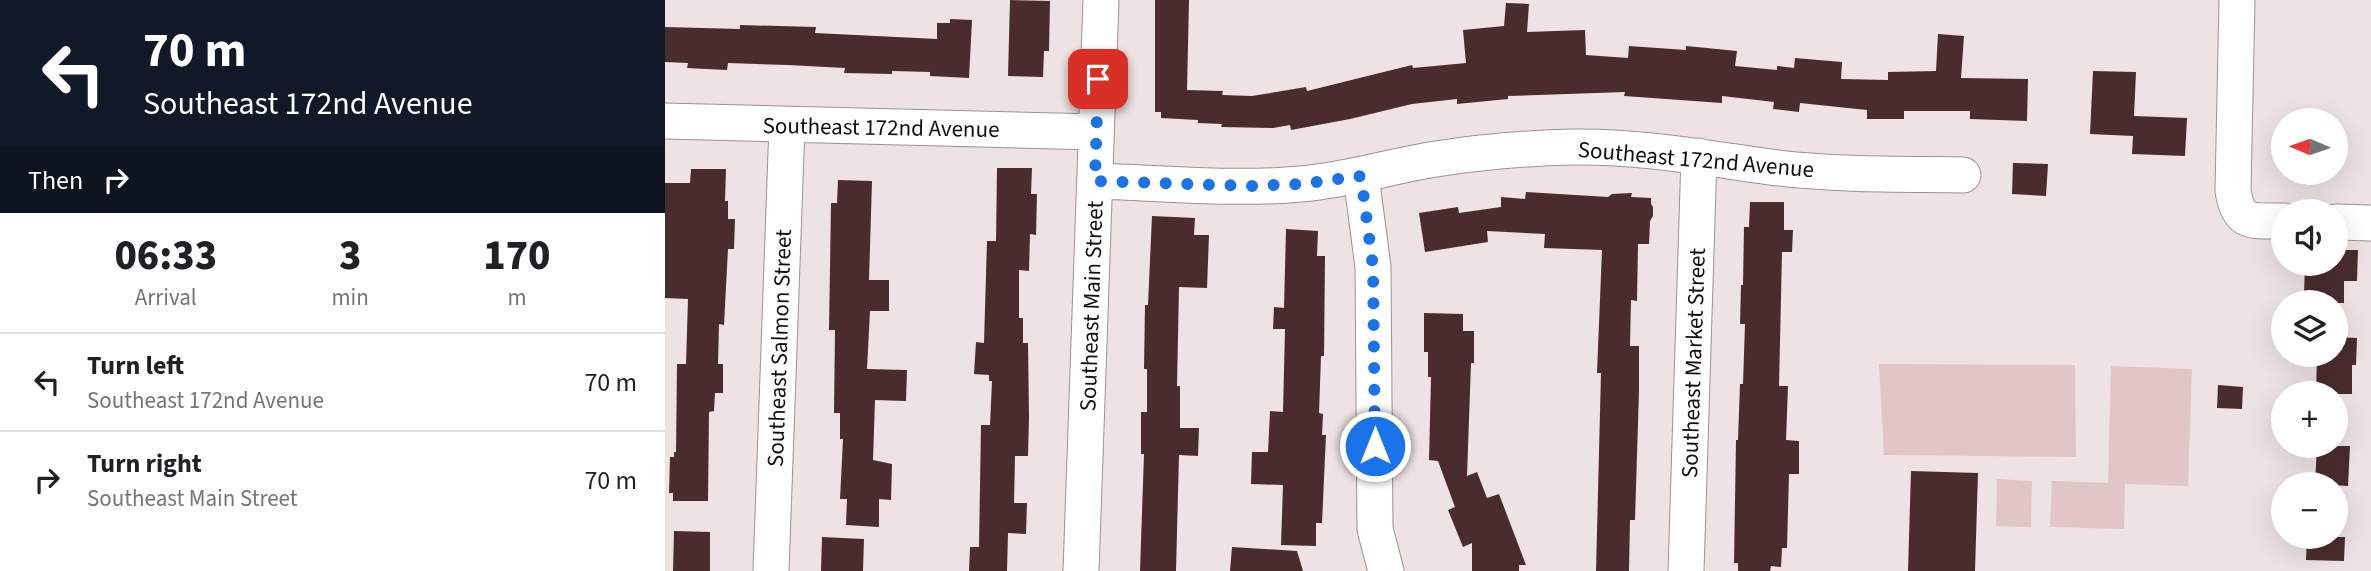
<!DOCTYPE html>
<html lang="en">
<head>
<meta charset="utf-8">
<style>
  :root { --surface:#fff; --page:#f2f2f2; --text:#202124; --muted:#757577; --line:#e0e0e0 }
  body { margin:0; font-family:"Source Sans 3",sans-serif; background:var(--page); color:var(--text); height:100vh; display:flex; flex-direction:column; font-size:26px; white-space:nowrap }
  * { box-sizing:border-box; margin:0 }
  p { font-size:23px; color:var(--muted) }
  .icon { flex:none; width:38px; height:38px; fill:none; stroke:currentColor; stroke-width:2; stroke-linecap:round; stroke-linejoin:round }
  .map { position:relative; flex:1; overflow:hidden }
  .details { display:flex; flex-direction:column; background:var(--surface); width:665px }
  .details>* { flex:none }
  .hud { background:#111827; color:#fff; overflow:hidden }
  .needle { width:46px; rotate:272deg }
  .fabs { position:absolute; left:1606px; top:108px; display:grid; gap:14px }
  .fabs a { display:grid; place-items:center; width:77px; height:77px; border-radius:50%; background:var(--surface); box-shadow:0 7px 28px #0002; font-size:35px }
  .pin { position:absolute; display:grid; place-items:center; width:60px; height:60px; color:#fff; margin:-30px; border-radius:14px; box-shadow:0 4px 10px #0006 }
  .me { position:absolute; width:77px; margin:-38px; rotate:0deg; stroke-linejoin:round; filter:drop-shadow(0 0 5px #0008) }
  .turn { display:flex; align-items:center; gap:24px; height:147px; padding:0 28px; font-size:32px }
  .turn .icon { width:91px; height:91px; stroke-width:2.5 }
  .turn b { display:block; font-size:49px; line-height:60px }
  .then { display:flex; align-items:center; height:66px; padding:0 28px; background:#0003; gap:14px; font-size:26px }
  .eta { display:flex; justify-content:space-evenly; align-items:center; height:119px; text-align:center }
  .eta b { font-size:42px; font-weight:800; line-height:49px }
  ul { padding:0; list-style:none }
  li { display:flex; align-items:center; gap:21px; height:98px; padding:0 28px; border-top:2px solid var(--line) }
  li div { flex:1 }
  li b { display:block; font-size:26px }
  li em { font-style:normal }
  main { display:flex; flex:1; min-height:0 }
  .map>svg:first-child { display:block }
  .green { fill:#e0c6c6 }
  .building { fill:#4a2c2e }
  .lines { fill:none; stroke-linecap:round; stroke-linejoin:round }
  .minor-casing { stroke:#9d9292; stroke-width:37 }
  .minor { stroke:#fff; stroke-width:35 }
  .route { stroke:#1a73e8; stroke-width:12; stroke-dasharray:0 21.6 }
  .labels { text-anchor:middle; stroke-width:7; stroke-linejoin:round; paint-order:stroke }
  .street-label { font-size:23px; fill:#120e0e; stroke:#fff }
</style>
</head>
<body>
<main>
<section class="details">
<div class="hud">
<div class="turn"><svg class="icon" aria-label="left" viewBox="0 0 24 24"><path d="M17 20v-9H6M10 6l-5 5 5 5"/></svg><div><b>70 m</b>Southeast 172nd Avenue</div></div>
<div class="then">Then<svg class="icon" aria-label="right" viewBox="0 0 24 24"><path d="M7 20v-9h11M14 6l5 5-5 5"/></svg></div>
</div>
<div class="eta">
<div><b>06:33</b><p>Arrival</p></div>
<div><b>3</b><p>min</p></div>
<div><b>170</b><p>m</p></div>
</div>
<ul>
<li><svg class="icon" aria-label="left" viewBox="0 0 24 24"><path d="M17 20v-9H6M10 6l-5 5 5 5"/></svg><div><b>Turn left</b><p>Southeast 172nd Avenue</p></div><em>70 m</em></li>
<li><svg class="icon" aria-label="right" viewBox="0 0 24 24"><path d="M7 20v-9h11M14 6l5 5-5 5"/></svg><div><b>Turn right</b><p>Southeast Main Street</p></div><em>70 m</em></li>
</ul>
</section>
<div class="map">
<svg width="1706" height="571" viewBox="0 0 1706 571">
  <rect width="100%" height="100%" fill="#eee2e2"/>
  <path class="green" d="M1214,364L1410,365L1411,457L1219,455Z
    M1446,366L1527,369L1523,486L1460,484L1459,529L1385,527L1387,481L1443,483Z
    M1332,479L1367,481L1366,527L1331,526Z"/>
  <path class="building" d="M345,0L385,1L384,51H379L378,77L343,76Z
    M490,0H524L522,90L558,91L557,95L587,96L641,87L642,91L747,65L748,68L801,63L798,30L839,26L841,3L864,4L862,32L920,30L921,55L963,58L964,46L1021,50V46L1072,51L1070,66L1112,70V66L1129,68L1130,58L1177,62L1176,79L1223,80V72L1271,71L1273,34L1299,36L1296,78L1363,79L1362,121L1305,119V111H1239V119H1202V110L1135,103L1134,112L1108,109L1109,102L1057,96V103L959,96L960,92L843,96V99L792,104V99L747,104L685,119L626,130L625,125L608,128L556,127L557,124L533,123V120L496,118V112H490Z
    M285,19L307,20L304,78L265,76V72L227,71V74L179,73L180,68L123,65L63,63L62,70L22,68L23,63L0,62V27L75,29V25L151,27L150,33L272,39V23H285Z
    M1428,71L1471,72L1469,116L1522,118L1520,156L1467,154L1468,136L1425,134Z
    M1348,163L1383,164L1381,196L1347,194Z
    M332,168H367L366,194H372L371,235L365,234L364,271L354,270V318H358V343H363L364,417L363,456H350L349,503H362L361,534L343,533L342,571H304L305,547H314L316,425H325L327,381H324V375L309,374L311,342L319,343L322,241H331Z
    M26,169H61L60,201H63V219H70L69,249H63L59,325L54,324L53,364H58V393H50L49,411L44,412L43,501H8V493H4L5,457H9V452H11L12,364H21L23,299L0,298V183H25Z
    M173,180L207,181L204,280H224V311H205L202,369L242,370L241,401L210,400L208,460L227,464L226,500L214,499V527L181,525L182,499H175L178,439H175V413H169L170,330H164L166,203H172Z
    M861,192L943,197L947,194L967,193L966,197L986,198V204L988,207V216L985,221L984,244H973L972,301L966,300L965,346H974V391L970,520H965L964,571H931L936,373H932L937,250L879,248L880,234L822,231L823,242L760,252L754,213L793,207L794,213L836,207V197L860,199Z
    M1085,202H1119V230H1128L1127,252H1117L1114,386H1123L1121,440L1134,441V474H1124L1122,548H1117L1116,567L1106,566L1105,571H1073V563H1069L1071,440H1073L1075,384H1078L1080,324H1075L1076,285H1078L1079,227H1084Z
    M487,216L530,218L529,235H544L542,288L514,287L512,386H515V428H534L533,456L514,455L511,571H475L479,454H476V412H482V369H479L480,305H483Z
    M621,229L653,231L652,256H660L659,356H656L654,413L658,414L657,435H661L657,523H651V546L616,545L618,485L586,484L587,452H603L605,411L618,412L620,329H608L609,307L619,308Z
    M1671,250H1693L1692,281H1679V303H1644V295H1639L1640,264H1671Z
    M759,313L798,314V331H809V363H806L802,476L812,472L822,498L834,494L861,565H854V571H807V543L798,547L783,510L790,507L773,461L764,460L766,377H763V352H759Z
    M1671,337L1692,338L1691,365H1687V394H1651L1652,355H1671Z
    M1553,385L1578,387L1577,409L1552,408Z
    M1652,446H1685L1683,486L1650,484Z
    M1246,471L1313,473L1310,571H1243Z
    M9,531L45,532V571H8Z
    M157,537L199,539L198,571H156Z
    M1642,537H1680L1679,561L1641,560Z
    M567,547L632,551L638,571H565Z"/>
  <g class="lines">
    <defs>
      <path id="minor" d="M1572,0L1568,191C1574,227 1588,220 1619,221
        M0,121L431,132
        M696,176L708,267L710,529L721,571
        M430,181C498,183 569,190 636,184C683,180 726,166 771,159C816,152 863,148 908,147C978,146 1045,159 1113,168C1174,175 1237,174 1298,175
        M1671,222L1706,223
        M106,571L122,125
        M416,571L436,0
        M1021,571L1034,156"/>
    </defs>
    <use href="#minor" class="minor-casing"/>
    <use href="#minor" class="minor"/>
  </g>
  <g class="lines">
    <path class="route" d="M433,79L430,181L585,186L636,184L696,176L708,267L710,446"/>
  </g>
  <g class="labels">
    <g class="street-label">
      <text transform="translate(216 127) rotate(1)" y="8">Southeast 172nd Avenue</text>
      <text transform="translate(1031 159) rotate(5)" y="8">Southeast 172nd Avenue</text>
      <text transform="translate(426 306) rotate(-88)" y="8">Southeast Main Street</text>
      <text transform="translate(114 348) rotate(-88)" y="8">Southeast Salmon Street</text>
      <text transform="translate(1028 363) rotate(-88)" y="8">Southeast Market Street</text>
    </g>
  </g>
</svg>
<div class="fabs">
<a><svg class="needle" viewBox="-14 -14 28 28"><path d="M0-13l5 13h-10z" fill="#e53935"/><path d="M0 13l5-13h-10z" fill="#757577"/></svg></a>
<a><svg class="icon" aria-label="sound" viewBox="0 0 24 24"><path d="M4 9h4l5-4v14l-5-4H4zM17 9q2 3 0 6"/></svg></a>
<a><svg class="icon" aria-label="layers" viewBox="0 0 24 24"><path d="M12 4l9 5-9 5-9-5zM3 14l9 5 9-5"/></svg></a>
<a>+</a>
<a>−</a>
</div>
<div class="pin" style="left:433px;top:79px;background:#d93025"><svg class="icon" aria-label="arrive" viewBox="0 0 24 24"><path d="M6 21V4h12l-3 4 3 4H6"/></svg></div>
<svg class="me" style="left:710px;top:446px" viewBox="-20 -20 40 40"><circle r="17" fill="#1a73e8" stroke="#fff" stroke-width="3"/><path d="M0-11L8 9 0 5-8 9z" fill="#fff"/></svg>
</div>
</main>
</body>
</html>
